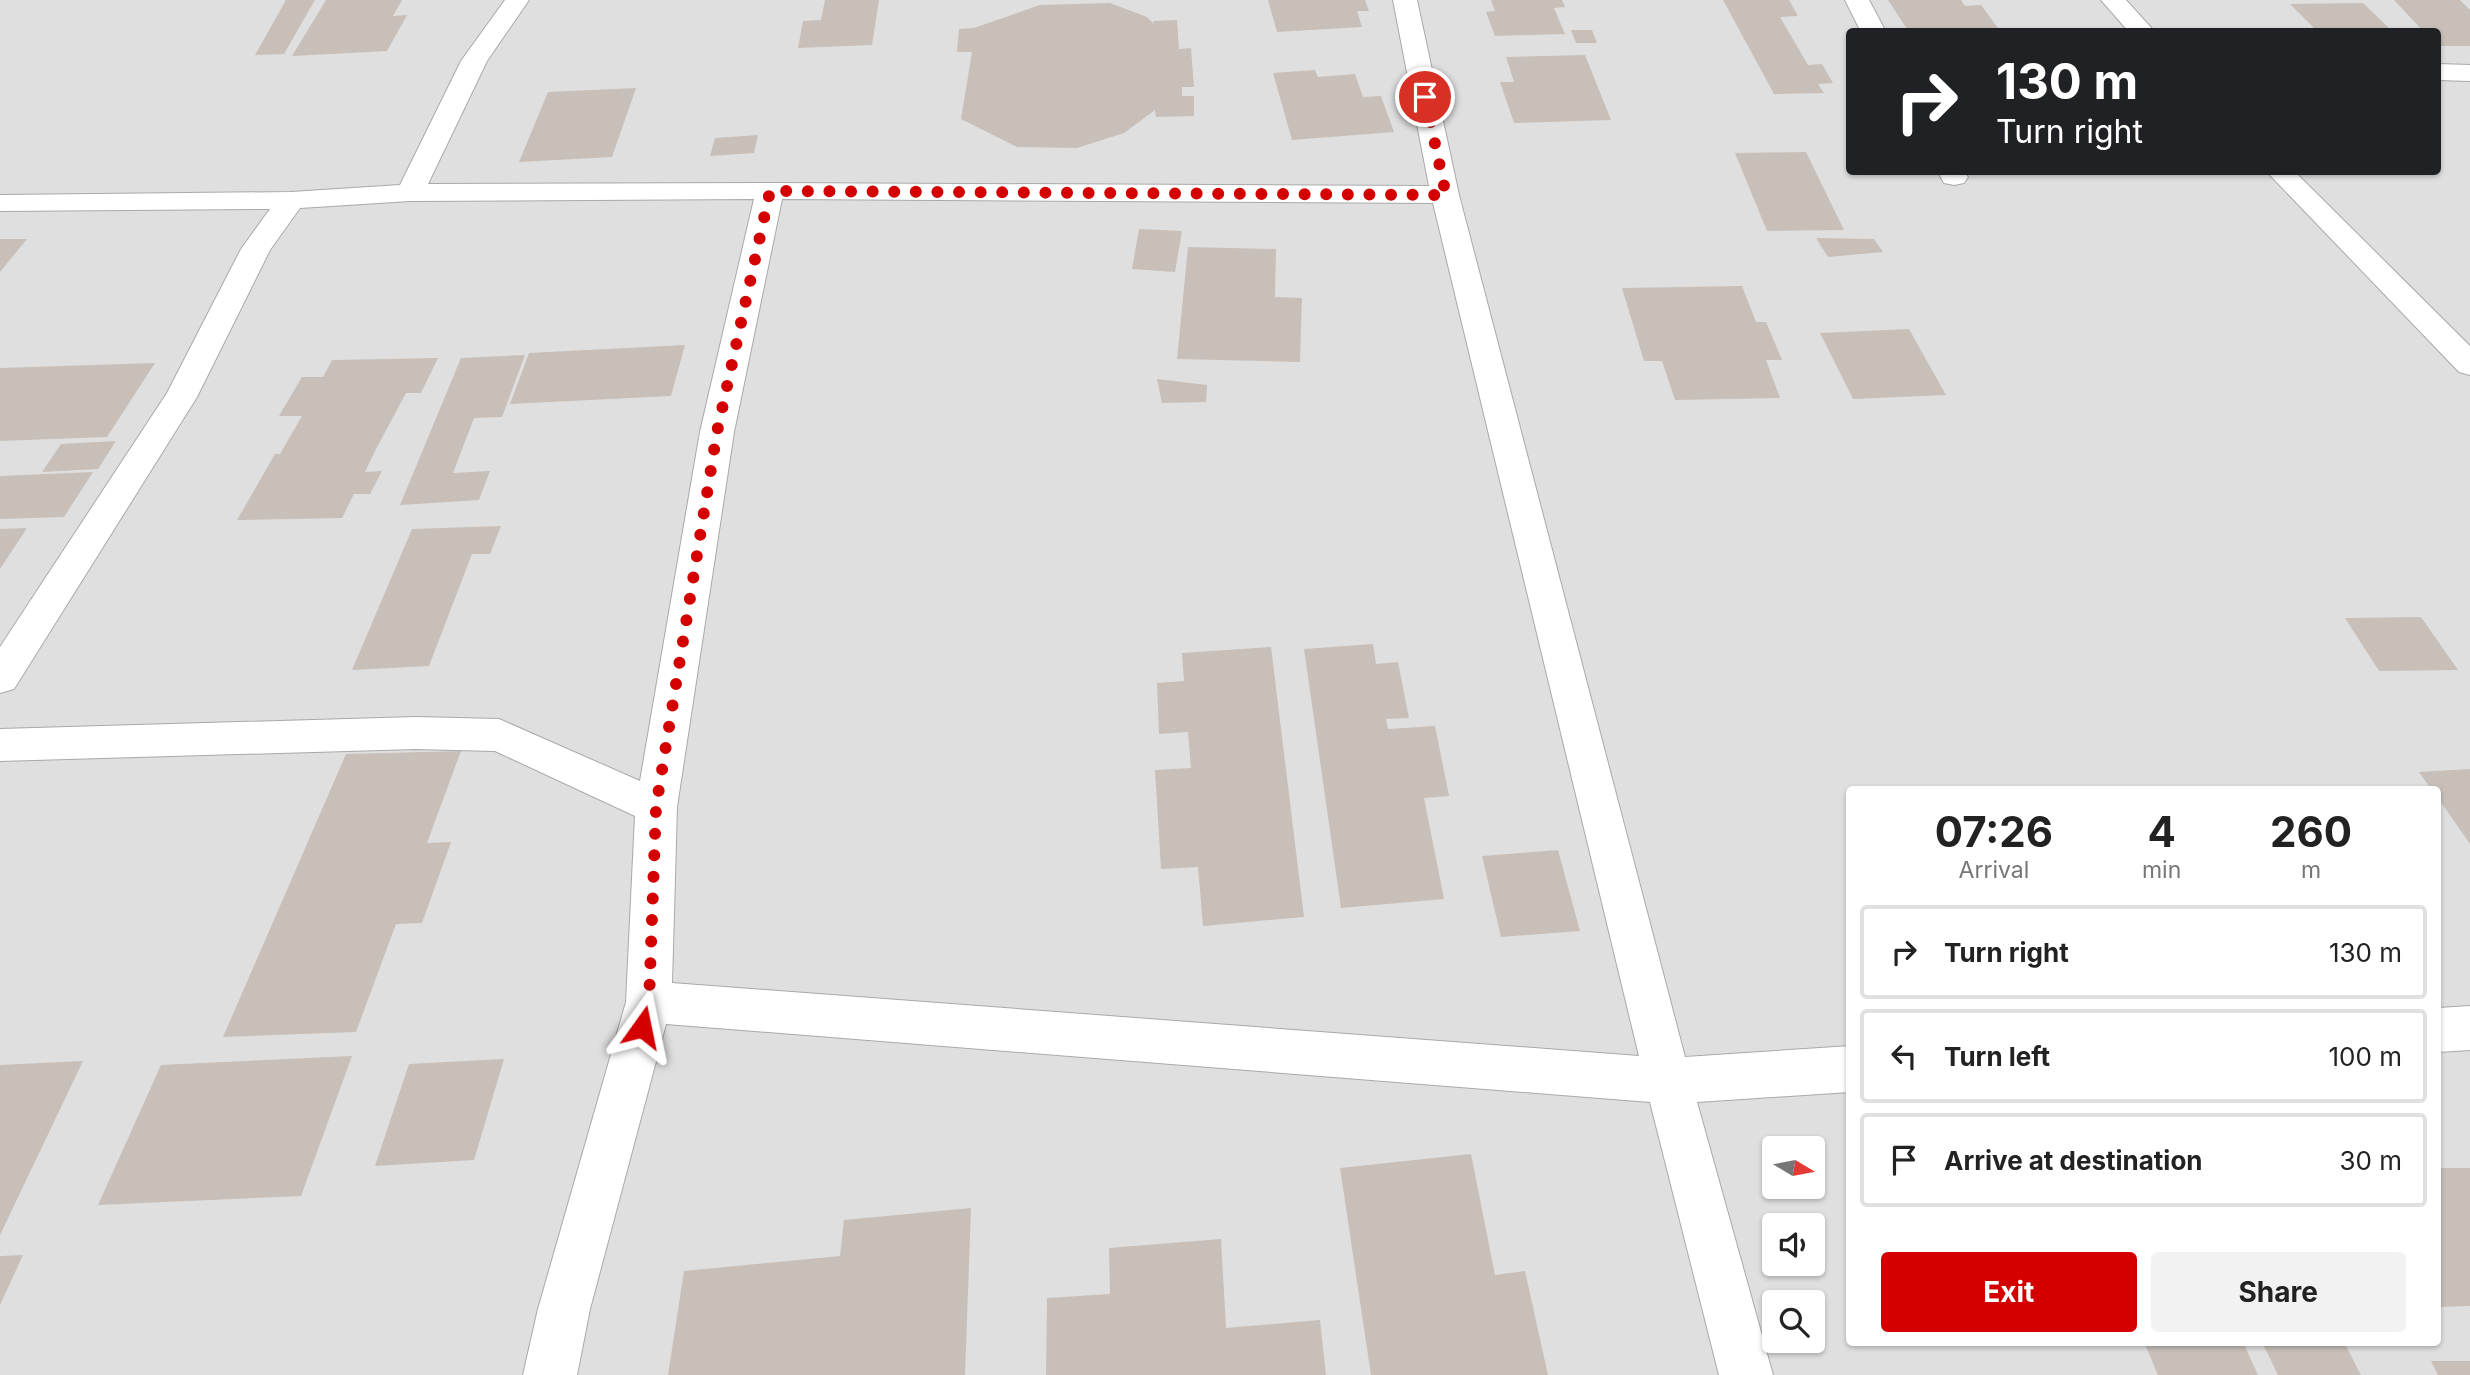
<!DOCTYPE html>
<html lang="en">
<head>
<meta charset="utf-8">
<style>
  :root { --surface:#fff; --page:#f2f2f2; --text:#222; --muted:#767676; --line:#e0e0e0; --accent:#d40000 }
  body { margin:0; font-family:Inter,sans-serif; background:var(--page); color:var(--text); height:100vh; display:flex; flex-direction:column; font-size:26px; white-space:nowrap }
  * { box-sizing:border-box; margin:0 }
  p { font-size:23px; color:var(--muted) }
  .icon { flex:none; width:38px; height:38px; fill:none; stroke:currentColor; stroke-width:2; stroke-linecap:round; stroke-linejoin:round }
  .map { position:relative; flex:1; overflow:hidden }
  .panel { position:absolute; left:1846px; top:786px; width:595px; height:560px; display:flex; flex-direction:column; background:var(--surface); border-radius:7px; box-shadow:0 2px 5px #0004 }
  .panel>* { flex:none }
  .banner { position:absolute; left:1846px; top:28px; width:595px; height:147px; border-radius:7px; box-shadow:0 2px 5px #0004; background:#202124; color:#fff; overflow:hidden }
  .needle { width:46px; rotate:100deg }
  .tools { position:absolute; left:1762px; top:1136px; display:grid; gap:14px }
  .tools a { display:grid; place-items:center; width:63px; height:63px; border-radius:7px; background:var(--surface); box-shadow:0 2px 5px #0004; font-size:35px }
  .pin { position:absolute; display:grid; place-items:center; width:60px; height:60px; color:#fff; margin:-30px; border:4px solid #fff; border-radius:50%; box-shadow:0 2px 7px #0007 }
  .me { position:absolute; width:77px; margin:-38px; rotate:12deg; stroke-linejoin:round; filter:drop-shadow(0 0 5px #0008) }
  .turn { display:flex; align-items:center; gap:24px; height:147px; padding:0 35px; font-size:32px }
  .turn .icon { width:91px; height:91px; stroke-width:2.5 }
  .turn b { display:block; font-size:49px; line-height:60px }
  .eta { display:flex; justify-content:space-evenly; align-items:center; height:119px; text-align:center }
  .eta b { font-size:42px; font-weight:700; line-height:49px }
  .action { display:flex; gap:14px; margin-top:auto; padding:14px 35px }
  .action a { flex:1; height:80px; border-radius:7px; background:var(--accent); color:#fff; font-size:28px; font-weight:700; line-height:80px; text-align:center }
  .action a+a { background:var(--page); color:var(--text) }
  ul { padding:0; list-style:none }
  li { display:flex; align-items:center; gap:21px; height:94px; margin:0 14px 10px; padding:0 21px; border:4px solid var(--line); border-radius:7px }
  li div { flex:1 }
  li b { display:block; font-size:26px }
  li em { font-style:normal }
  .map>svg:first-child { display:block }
  .residential { fill:#e0dfdf; fill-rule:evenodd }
  .building { fill:#c7bfb8 }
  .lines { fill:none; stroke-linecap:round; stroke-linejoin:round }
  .minor-casing { stroke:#a9a9a9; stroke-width:2 }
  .minor { fill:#fff; fill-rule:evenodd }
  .route { stroke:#d40000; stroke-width:12; stroke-dasharray:0 21.6 }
</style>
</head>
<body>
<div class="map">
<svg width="2470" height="1375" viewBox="0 0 2470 1375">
  <rect width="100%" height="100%" fill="#f2efe9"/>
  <path class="residential" d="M0,0H2470V1375H0ZM1850,32H2438V172H1850ZM1850,789H2438V1342H1850ZM1774,1148H1813V1186H1774ZM1774,1225H1813V1264H1774ZM1774,1302H1813V1340H1774Z"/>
  <path class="building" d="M286,0H315L284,54L255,55Z
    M326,0H402L393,16L407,15L387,51L292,56Z
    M825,0H879L872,45L798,48L803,21L821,20Z
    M1268,0H1365L1369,11H1357L1362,27L1277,32Z
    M1491,0H1562L1565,7L1554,8L1565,34L1495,36L1486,12L1495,11Z
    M1723,0H1789L1798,16L1780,17L1808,65L1822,64L1833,83L1818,84L1824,93L1774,94Z
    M1888,0H1961L1965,6L1981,5L2001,32H1909Z
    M2394,0H2460L2470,10V46H2438V32H2424Z
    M1110,3L1147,17L1154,24L1153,21L1177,20L1179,49L1191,48L1194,87H1182V96H1194V116L1156,117L1155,110L1124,133L1077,148L1017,147L961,119L972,52H957L959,29L974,28L1040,5Z
    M2363,3L2393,32H2318L2290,4Z
    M1571,30H1592L1597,43H1576Z
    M1585,55L1611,120L1514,123L1500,82H1514L1506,57Z
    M1315,70L1318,77L1355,74L1363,97L1381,96L1394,132L1292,140L1273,73Z
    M636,88L612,157L519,162L548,92Z
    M758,135L754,153L710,156L715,138Z
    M1806,152L1844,230L1767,231L1735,153Z
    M1139,229L1182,231L1175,272L1132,269Z
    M1816,238L1874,239L1883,252L1828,257Z
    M0,239H27L0,272Z
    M1188,247L1276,249L1275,297L1302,298L1300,362L1177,359Z
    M1742,286L1756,322H1766L1782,360H1766L1780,398L1675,400L1662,361H1644L1622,288Z
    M1909,329L1946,395L1853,399L1820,333Z
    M685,345L671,396L510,404L529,353Z
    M525,355L502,417L474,418L453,473L490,471L479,500L400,505L461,358Z
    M438,358L421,393H406L375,451L365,472L382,471L370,494H354L342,518L237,520L275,454H280L302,416H279L302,377H323L332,360Z
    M155,363L107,437L0,441V368Z
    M1157,379L1207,385L1206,402L1162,403Z
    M116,441L98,469L42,472L61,444Z
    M93,472L64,517L0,519V476Z
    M501,526L490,554H472L429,666L352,670L412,529Z
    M27,528L0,569V529Z
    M2421,617L2458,670L2379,671L2345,618Z
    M1373,644L1376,664L1398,662L1409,718L1386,719L1388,729L1435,726L1449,796L1424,798L1444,899L1341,908L1304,649Z
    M1271,647L1304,917L1203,926L1198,867L1161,869L1155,770L1191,768L1188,732L1159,734L1157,683L1184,681L1182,653Z
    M461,751L427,843L451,842L422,923L396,924L356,1032L223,1037L346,754Z
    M2470,769V844L2438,798V789H2431L2419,772Z
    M1558,850L1580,931L1501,937L1482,856Z
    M352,1056L301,1196L98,1205L161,1065Z
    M504,1059L474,1160L375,1166L409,1064Z
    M83,1061L0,1235V1065Z
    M1471,1154L1495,1275L1525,1271L1548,1375H1371L1340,1168Z
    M2438,1168H2470V1306L2438,1307Z
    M971,1208L965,1375H668L684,1271L840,1256L844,1220Z
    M1221,1239L1226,1328L1320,1320L1326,1375H1046L1047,1298L1110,1294L1109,1248Z
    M23,1255L0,1305V1256Z
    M2144,1342H2243L2258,1375H2158Z
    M2262,1342H2344L2361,1375H2278Z
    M2431,1361H2470V1375H2438Z"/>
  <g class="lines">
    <defs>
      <path id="minor" d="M505,0H529L487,61L428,184L770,183L1429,186L1393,0H1417L1459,195L1685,1057L1850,1046V1092L1697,1102L1773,1375H1719L1650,1102L666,1024L590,1309L577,1375H523L538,1309L626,1002L635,816L495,751L416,749L0,761V729L416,717L499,719L640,781L700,432L754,199L410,201L300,208L270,250L197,397L14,689L0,693V647L167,393L241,249L270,209L0,211V195L291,192L400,185L461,61ZM782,199L1433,203L1639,1056L672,983L677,807L734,432Z
        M1845,0H1869L1886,32H1861Z
        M2101,0H2126L2155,32H2129Z
        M2438,64L2470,65V81L2438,80Z
        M1938,172H1964L1968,177L1964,183L1954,185L1944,183Z
        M2267,172H2295L2470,346V375L2459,372Z
        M2470,1006V1050L2438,1052V1008Z"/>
    </defs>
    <use href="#minor" class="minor-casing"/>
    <use href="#minor" class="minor"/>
  </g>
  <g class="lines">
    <path class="route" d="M642,1027L649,1002L656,807L717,432L770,191L1446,195L1425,97"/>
  </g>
</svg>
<div class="tools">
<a><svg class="needle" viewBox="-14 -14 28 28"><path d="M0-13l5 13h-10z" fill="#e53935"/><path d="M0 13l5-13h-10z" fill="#767676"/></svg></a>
<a><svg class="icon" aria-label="sound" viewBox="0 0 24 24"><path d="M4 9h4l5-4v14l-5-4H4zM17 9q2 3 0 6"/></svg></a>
<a><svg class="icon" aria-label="search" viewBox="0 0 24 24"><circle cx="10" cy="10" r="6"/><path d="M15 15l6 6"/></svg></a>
</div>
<div class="pin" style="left:1425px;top:97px;background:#d93025"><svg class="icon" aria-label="arrive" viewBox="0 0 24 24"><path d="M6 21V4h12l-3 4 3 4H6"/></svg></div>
<svg class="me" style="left:642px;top:1027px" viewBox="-20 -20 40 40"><path d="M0-17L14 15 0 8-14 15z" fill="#d40000" stroke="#fff" stroke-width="4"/></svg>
<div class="banner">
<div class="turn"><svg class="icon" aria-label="right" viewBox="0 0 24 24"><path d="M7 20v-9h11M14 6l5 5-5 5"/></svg><div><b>130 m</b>Turn right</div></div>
</div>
<section class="panel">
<div class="eta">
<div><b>07:26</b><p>Arrival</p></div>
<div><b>4</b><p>min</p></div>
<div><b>260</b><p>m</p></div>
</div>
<ul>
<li><svg class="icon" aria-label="right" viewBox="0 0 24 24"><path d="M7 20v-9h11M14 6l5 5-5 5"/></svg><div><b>Turn right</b></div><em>130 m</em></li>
<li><svg class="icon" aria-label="left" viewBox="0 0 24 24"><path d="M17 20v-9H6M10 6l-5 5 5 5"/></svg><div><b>Turn left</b></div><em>100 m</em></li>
<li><svg class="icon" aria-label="arrive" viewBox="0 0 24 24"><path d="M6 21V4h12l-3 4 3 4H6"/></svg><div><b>Arrive at destination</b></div><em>30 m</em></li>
</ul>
<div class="action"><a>Exit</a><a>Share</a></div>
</section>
</div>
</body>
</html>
